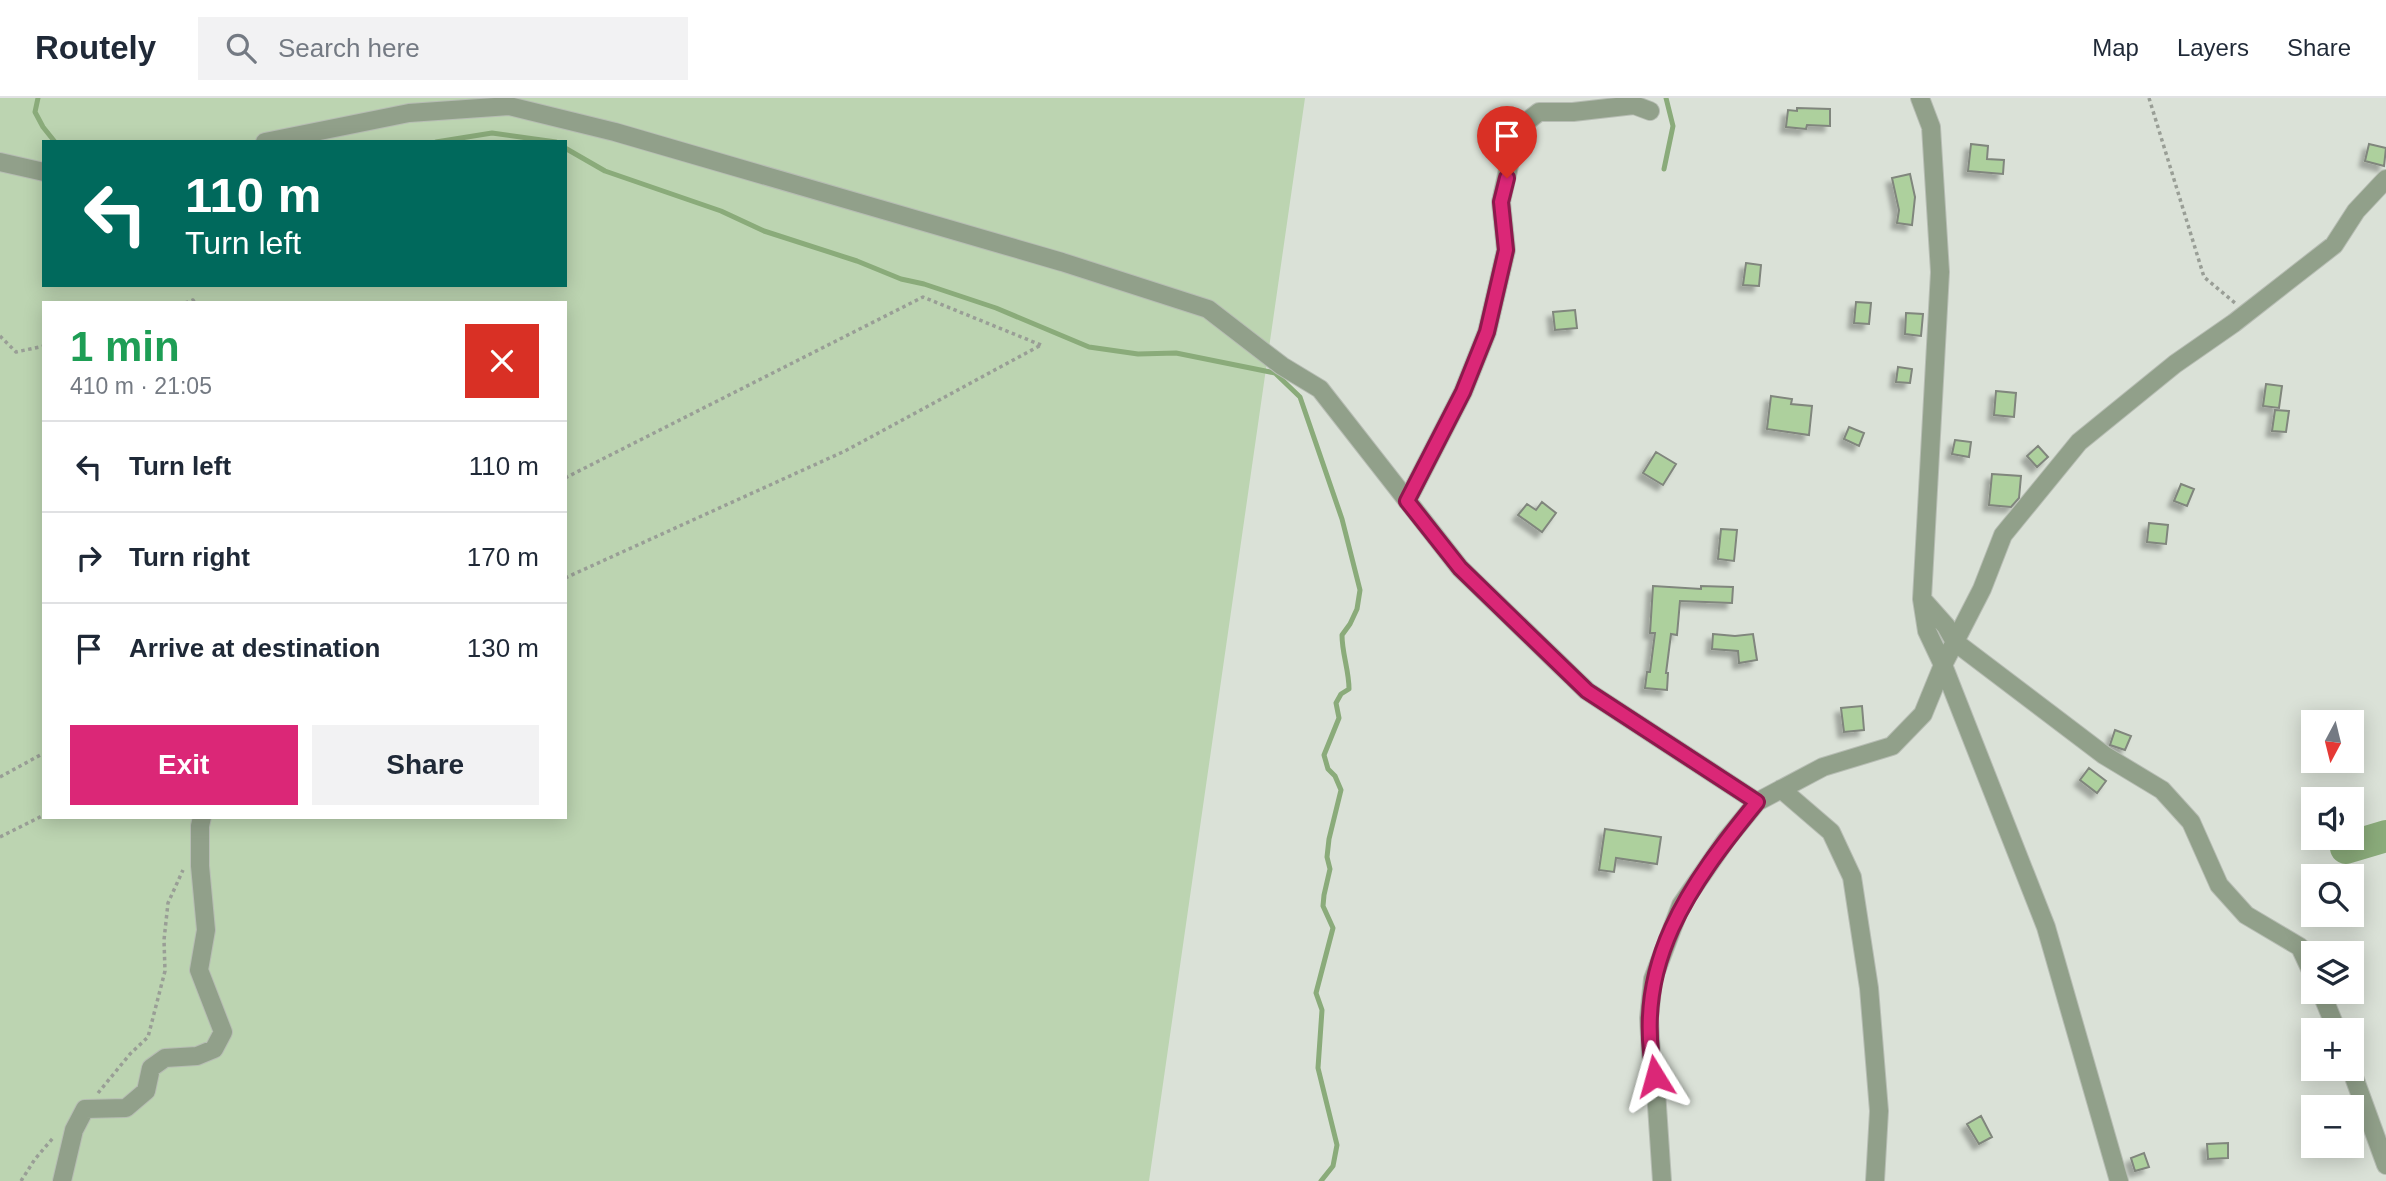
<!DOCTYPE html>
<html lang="en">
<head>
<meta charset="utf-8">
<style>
  :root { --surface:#fff; --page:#f2f2f3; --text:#1f2937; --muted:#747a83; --line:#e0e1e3; --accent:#db2777 }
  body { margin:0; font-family:Arial,sans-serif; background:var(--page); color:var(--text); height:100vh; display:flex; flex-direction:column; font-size:26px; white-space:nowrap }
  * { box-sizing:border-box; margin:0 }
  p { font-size:23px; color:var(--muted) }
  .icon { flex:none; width:38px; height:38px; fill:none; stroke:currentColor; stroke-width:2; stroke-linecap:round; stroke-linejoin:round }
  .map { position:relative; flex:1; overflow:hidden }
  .panel { position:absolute; left:42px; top:203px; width:525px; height:518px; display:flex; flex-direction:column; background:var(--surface); border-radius:0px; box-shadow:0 4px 18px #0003 }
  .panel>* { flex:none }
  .top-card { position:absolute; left:42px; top:42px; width:525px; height:147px; border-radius:0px; box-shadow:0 4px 18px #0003; background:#00695c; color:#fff; overflow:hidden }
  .needle { width:46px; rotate:187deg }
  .tools { position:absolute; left:2301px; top:612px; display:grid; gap:14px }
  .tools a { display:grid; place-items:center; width:63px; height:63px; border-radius:0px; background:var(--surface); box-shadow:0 4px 18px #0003; font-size:35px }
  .pin { position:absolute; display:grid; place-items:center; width:60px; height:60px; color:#fff; margin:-72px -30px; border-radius:50% 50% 50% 0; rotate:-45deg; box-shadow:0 0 7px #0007 }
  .pin .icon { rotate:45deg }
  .me { position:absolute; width:77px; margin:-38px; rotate:352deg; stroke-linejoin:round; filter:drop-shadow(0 0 5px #0008) }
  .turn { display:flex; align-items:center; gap:24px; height:147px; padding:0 28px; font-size:32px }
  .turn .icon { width:91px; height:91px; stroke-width:2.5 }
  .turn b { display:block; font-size:49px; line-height:60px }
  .round { display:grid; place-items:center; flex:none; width:74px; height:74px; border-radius:0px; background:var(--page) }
  .head { display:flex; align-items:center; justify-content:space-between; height:119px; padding:0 28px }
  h1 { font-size:42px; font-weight:700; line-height:52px; color:#1e9e55 }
  .cta { display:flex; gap:14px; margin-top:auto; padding:14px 28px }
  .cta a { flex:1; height:80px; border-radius:0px; background:var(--accent); color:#fff; font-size:28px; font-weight:700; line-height:80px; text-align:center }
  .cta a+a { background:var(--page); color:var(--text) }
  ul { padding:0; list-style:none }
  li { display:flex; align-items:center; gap:21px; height:91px; padding:0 28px; border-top:2px solid var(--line) }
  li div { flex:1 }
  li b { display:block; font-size:26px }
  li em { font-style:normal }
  header { display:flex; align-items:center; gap:42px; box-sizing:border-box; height:98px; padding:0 35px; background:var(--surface); border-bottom:2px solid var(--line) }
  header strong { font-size:33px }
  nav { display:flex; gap:38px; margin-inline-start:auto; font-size:24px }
  .search { width:490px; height:63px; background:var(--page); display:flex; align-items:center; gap:18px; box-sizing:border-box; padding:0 24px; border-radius:0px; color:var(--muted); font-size:26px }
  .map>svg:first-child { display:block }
  .green { fill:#bcd4b1; fill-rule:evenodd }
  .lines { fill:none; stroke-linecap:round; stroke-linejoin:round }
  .stream { stroke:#8aab7a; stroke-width:5 }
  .river { stroke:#8aab7a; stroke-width:32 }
  .building { fill:#add09d; stroke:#80867d; stroke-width:2; filter:url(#shadow) }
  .street-casing { stroke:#b7bdb4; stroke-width:20 }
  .path { stroke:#999e96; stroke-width:3.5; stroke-dasharray:3.5 3.5; stroke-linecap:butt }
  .street { stroke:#91a08a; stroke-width:18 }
  .route-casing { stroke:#8e194d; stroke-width:18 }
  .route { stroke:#db2777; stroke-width:12 }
</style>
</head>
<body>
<header>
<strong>Routely</strong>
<div class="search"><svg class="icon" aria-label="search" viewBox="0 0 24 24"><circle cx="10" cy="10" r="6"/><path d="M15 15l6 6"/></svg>Search here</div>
<nav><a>Map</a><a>Layers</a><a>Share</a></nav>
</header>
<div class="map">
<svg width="2386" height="1083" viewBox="0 0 2386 1083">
  <defs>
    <filter id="shadow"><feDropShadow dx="-5.5" dy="5.5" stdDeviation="2" flood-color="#0004"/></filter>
  </defs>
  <rect width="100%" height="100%" fill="#dae1d7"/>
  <path class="green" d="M0,0H1305L1149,1083H0ZM44,44H565V187H44ZM44,205H565V719H44Z"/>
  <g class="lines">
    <path class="stream" d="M38,0L35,14L43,29L55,44
      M436,44L492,35L556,44
      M565,50L605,73L721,113L764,133L857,163L901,181L924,186L996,210L1089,249L1138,256L1176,255L1275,275L1300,299L1342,421L1360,492L1357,511L1350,526L1342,537C1342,556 1349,572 1349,591L1341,596L1336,605L1339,620L1324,657L1328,671L1335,678L1341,692L1329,741L1327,759L1330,771L1324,797L1323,808L1333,830L1316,895L1322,912L1318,970L1337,1047L1333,1068L1321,1083
      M1664,71L1673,28L1666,0"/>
    <path class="river" d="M2346,750L2386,738"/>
  </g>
  <path class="building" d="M1797,10L1830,11V28L1807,27L1806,31L1786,29L1788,12L1797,13Z
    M1971,46L1988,48L1987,61L2004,62L2003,76L1968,73Z
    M2369,46L2386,50L2384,68L2365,63Z
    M1910,76L1915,99L1912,127L1897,125L1899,112L1892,80Z
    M1746,165L1761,167L1759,188L1743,187Z
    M1856,204L1871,205L1869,226L1854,225Z
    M1575,212L1577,230L1555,232L1553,214Z
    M1906,215L1923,216L1921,238L1905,236Z
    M1898,269L1912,271L1910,285L1896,284Z
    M2266,286L2282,288L2279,310L2263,308Z
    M1996,293L2016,295L2014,319L1994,317Z
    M1771,298L1792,301L1791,306L1812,308L1809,337L1767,331Z
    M2275,312L2289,313L2286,334L2272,333Z
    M1849,329L1864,335L1859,348L1844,341Z
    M1955,342L1971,344L1969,359L1952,356Z
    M2038,348L2048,359L2037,369L2027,358Z
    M1656,354L1676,366L1663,387L1643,375Z
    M1992,376L2021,378L2019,400L2011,409L1989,407Z
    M2181,386L2194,391L2187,408L2174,403Z
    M1542,404L1556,415L1542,434L1518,417L1527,406L1536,412Z
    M2149,425L2168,427L2166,446L2147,444Z
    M1721,431L1737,432L1734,463L1718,461Z
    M1653,488L1701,491V488L1733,489L1732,505L1680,503L1677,537L1671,536L1666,575H1668L1667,592L1645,590L1647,574H1650L1655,535H1650Z
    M1713,536L1735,538L1753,536L1757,562L1739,565L1738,553L1712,551Z
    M1862,608L1864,632L1844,634L1841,610Z
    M2115,632L2131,638L2125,652L2110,647Z
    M2089,670L2106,683L2097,695L2080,682Z
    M1605,731L1661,739L1657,766L1616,760L1614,774L1599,772Z
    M1981,1018L1992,1039L1979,1046L1967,1026Z
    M2228,1045V1060L2208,1061L2207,1046Z
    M2144,1055L2149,1069L2135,1073L2131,1060Z"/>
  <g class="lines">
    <defs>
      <path id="street" d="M1920,0L1931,29L1940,174L1922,501L1927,533L1943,567L2046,829L2119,1083
        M265,44L409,15L509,8L615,34L1062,164L1208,211L1282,268L1320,291L1460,470L1587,593L1757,704
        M0,64L44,74
        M1407,403L1463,294L1487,234L1506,152L1501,104L1517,31L1539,14H1573L1634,7L1650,13
        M1922,501L1946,528L1955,544L2104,657L2162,692L2191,724L2219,787L2246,817L2300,849L2314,879
        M1781,691L1831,734L1852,779L1869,890L1879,1013L1875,1083
        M2321,894L2337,933
        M2351,971L2386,1067
        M62,1083L74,1032L85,1011L126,1010L146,993L151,970L165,960L197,958L214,951L223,934L199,872L206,832L200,768V728L202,719
        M1662,1083L1655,978L1651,957L1649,920L1653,881L1681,807L1726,742L1757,704L1823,669L1892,648L1923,616L1943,567L1982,491L2003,437L2079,344L2175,266L2234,225L2334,147L2356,113L2386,81"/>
    </defs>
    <use href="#street" class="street-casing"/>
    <path class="path" d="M2149,0L2204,179L2235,205
      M185,205L193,202L195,205
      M0,238L16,254L44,248
      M565,380L923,199L1041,247
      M565,480L845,353L1041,247
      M0,679L44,655
      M0,739L44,717
      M98,995L130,956L148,939L165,873L164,842L168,805L183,772
      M21,1083L35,1061L53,1040"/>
    <use href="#street" class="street"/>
  </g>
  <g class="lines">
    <defs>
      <path id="route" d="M1507,80L1501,104L1506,152L1487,234L1463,294L1407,403L1460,470L1587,593L1757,704C1690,786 1631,867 1655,978"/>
    </defs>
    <use href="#route" class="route-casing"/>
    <use href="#route" class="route"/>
  </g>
</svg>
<div class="tools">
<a><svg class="needle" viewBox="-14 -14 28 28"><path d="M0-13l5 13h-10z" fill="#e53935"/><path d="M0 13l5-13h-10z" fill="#747a83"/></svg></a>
<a><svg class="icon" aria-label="sound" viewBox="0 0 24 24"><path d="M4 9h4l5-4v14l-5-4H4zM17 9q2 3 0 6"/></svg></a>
<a><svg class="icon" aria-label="search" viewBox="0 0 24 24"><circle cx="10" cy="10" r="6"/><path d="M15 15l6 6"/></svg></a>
<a><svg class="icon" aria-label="layers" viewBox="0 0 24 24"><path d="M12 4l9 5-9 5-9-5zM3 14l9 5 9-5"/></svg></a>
<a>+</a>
<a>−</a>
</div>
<div class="pin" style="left:1507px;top:80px;background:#d93025"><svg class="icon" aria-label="arrive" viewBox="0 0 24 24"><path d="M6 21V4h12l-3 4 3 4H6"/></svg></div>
<svg class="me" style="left:1655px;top:978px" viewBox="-20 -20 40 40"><path d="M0-17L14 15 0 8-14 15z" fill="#db2777" stroke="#fff" stroke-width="4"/></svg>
<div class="top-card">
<div class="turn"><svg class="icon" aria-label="left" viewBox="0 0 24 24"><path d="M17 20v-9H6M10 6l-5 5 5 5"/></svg><div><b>110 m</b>Turn left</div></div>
</div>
<section class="panel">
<div class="head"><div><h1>1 min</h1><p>410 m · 21:05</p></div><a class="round" style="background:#d93025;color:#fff"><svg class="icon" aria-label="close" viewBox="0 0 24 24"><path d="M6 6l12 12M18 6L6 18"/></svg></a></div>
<ul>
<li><svg class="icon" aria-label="left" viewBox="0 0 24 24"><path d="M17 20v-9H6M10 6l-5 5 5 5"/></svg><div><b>Turn left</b></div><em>110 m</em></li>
<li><svg class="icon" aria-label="right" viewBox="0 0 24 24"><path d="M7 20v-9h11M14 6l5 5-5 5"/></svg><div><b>Turn right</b></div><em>170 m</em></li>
<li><svg class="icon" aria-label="arrive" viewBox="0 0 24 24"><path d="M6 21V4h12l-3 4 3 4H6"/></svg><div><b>Arrive at destination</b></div><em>130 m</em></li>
</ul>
<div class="cta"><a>Exit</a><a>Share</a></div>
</section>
</div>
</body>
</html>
